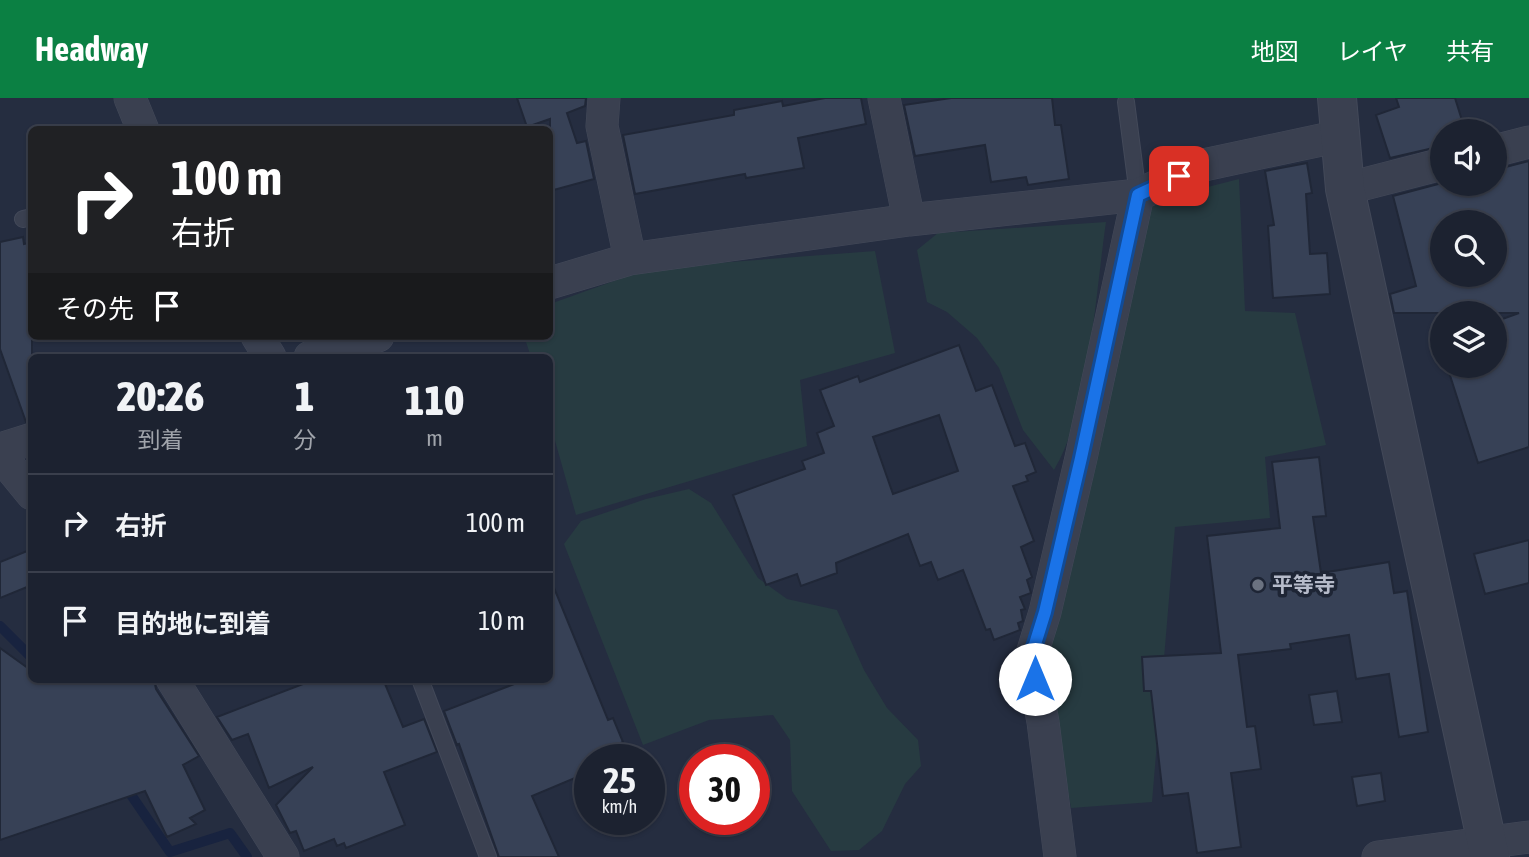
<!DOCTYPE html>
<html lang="ja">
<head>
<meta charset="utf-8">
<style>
  :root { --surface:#1c2230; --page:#292f3c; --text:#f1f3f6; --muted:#a0a4ab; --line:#3a3f4c; --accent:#0b8043 }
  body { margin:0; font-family:"Asap Condensed","Noto Sans JP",sans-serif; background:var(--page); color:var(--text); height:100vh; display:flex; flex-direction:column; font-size:26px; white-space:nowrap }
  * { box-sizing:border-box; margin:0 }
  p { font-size:23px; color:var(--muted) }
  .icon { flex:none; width:38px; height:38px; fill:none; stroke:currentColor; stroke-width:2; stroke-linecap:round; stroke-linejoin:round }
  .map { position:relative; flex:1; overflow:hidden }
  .details { position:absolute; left:28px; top:256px; width:525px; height:329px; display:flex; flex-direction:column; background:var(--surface); border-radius:10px; box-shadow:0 2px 5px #0004,0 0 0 2px var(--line) }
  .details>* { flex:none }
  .hud { position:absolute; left:28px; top:28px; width:525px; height:214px; border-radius:10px; box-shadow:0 2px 5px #0004,0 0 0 2px var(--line); background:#202124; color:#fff; overflow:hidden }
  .fabs { position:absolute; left:1430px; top:21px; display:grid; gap:14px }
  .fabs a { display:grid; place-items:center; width:77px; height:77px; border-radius:50%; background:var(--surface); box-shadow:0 2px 5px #0004,0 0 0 2px var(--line); font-size:35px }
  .speed { position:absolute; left:574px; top:646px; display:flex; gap:14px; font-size:35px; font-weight:700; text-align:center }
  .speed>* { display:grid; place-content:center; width:91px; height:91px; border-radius:50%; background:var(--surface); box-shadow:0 2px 5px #0004,0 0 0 2px var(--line); line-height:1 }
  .speed small { font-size:18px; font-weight:400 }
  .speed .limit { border:10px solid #d22; background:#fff; color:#111 }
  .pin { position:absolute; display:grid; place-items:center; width:60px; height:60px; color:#fff; margin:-30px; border-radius:14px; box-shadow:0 4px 10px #0006 }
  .me { position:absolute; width:77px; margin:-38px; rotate:0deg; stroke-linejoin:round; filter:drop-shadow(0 0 5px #0008) }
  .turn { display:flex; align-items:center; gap:24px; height:147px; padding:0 28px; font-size:32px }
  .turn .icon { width:91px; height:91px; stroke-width:2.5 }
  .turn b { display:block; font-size:49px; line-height:60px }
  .then { display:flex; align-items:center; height:66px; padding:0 28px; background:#0003; gap:14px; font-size:26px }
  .eta { display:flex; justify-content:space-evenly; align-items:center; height:119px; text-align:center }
  .eta b { font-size:42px; font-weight:800; line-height:49px }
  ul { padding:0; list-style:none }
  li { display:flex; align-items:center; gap:21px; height:98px; padding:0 28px; border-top:2px solid var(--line) }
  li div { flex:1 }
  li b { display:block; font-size:26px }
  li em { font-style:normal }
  header { display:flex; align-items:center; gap:42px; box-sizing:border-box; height:98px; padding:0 35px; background:var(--accent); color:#fff }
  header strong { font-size:33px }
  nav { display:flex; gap:38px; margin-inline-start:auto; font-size:24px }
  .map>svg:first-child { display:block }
  .green { fill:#273b41 }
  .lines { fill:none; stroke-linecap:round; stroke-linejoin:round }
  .stream { stroke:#18233f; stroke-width:10 }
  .building { fill:#374156; stroke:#202737; stroke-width:2; fill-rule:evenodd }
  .service-casing { stroke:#434959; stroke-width:18 }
  .minor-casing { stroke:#434959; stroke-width:33 }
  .tertiary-casing { stroke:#434959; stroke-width:40 }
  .service { stroke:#3a4050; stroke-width:16 }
  .minor { stroke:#3a4050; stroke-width:32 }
  .tertiary { stroke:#3a4050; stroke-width:38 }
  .route-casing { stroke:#114b97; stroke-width:18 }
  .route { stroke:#1a73e8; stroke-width:12 }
  .worship-dot { fill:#6b7280; stroke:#1e2535; stroke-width:2.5 }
  .labels { text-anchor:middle; stroke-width:7; stroke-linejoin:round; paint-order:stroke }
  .poi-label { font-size:21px; font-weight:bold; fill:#b6bbca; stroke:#1e2535; text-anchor:start }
</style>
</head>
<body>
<header>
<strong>Headway</strong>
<nav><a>地図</a><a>レイヤ</a><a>共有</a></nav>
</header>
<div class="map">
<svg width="1529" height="759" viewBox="0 0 1529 759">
  <rect width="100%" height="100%" fill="#252d40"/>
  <path class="green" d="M1239,81L1245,213L1295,215L1326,347L1265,359L1270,420L1175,429L1152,704L1071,710L1045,564L1145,105Z
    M1106,124C1096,192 1089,316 1054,372L1023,332L999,270L977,240L947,214L927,204L917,152L938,135Z
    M875,153L895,255L800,282L807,348L576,417L550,325V259H531L524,238H550V206L650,170Z
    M689,391L711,405L758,480L787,501L837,512L864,572L887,610L918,642L921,668L905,686L882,733L859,752L831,753L792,693L790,642L773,617L709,622L643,647L564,446L581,423L646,401Z"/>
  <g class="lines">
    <path class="stream" d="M0,528L32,560
      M125,688L170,754L230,735L247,759"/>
  </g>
  <path class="building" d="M517,0H586L585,8L567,15L577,45L586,43L594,81L550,93V21L527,29Z
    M825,0H861L866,26L798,40L804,70L746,80L745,76L635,96L623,37L734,17V12L782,3L783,8Z
    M951,0H1052L1055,27H1061L1069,81L1028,87L1026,79L991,84L985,47L915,58L904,7Z
    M1396,0H1455L1465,32L1442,33V48L1390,60L1376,17L1399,9Z
    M1529,63V349L1478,365L1447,268H1494V224L1519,215H1394L1390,196L1416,188L1393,98L1442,85L1494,86V72ZM1442,124H1494V177H1442Z
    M1307,65L1312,95L1306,96L1310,156L1327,155L1330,196L1273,200L1268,128L1274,127L1265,73Z
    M23,139L24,146L32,144V323L26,324L0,251V144Z
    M959,247L976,293L992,287L1015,348L1025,345L1036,374L1026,378L1028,383L1013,388L1034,443L1021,449L1032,479L1027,482L1031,495L1020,499L1025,511L1021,512L1023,523L1018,525L1020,532L994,542L990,531L986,532L963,472L938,482L931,464L920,468L908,436L836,465L837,475L801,488L797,476L766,487L733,397L805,371L802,363L824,355L817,335L834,328L820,292L858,278L860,284ZM939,317L958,373L893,396L873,339Z
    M1319,359L1326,418L1313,419L1321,475L1389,464L1394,495L1407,493L1428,634L1399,639L1389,576L1356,581L1349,537L1290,546L1291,551L1238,557L1247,629L1255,628L1261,671L1231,675L1241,749L1197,755L1188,695L1163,698L1151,593H1144L1142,559L1221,555L1207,438L1280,430L1272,364Z
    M1529,442V485L1485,496L1474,456Z
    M32,451V487L0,500V464Z
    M550,480L608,622L613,620L623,644L608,651L610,658L590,662V666L584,668L587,675L532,698L559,759H499L459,646L457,647L444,613L527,581H550Z
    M0,550L32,573V581H154L156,591L199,658L183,667L205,712L190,720L196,726L167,739L145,693L0,742Z
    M316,581H383L403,629L424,621L437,654L384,674L405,727L346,750L344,745L337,748L334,741L304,753L296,733L290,735L276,707L313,669L269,690L248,636L232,642L217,619Z
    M1337,593L1342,624L1314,627L1309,597Z
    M1381,675L1385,703L1357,708L1352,679Z"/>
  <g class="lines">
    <defs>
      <path id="service" d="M1126,4L1138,97
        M23,121L32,119
        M420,581L488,759"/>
      <path id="minor" d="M130,0L143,32
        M604,0L602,28L630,161
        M884,0L909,122
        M1494,53L1529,44
        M1345,91L1442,66
        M550,185L630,161L909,122L1138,97L1199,68L1340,38
        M257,238L270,259
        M310,259L378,238
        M0,351L32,341
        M0,357L32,396
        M172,581L283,759
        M1060,759L1043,624L1031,559L1045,514L1081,360L1138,97
        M1378,759L1529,739"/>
      <path id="tertiary" d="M1337,0L1345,91L1490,759"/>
    </defs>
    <use href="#service" class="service-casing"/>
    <use href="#minor" class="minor-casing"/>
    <use href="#tertiary" class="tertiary-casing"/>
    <use href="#service" class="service"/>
    <use href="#minor" class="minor"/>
    <use href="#tertiary" class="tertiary"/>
  </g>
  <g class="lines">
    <defs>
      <path id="route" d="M1035,581L1031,559L1045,514L1081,360L1138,97L1179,78"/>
    </defs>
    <use href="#route" class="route-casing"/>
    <use href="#route" class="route"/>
  </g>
  <circle class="worship-dot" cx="1258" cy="487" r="7"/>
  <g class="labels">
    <g class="poi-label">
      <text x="1272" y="494">平等寺</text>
    </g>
  </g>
</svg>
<div class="fabs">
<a><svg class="icon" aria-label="sound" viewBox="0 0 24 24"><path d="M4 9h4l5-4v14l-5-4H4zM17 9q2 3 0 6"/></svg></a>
<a><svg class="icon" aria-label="search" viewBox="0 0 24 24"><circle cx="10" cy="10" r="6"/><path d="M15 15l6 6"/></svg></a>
<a><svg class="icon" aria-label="layers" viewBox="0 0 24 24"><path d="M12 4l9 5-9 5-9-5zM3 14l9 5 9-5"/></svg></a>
</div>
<div class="speed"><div>25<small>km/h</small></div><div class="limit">30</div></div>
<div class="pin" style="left:1179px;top:78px;background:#d93025"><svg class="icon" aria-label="arrive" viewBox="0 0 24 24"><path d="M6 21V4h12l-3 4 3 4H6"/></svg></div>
<svg class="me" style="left:1035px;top:581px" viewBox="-20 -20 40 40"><circle r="19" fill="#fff"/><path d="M0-13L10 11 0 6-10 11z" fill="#1a73e8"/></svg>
<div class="hud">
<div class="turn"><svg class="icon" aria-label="right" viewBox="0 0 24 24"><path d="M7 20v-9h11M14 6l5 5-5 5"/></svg><div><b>100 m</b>右折</div></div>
<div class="then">その先<svg class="icon" aria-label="arrive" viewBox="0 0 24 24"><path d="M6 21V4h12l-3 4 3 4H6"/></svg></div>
</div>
<section class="details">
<div class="eta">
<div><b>20:26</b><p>到着</p></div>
<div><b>1</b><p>分</p></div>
<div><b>110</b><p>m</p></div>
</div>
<ul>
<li><svg class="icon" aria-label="right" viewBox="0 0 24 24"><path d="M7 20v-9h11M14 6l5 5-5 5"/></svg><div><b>右折</b></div><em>100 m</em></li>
<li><svg class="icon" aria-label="arrive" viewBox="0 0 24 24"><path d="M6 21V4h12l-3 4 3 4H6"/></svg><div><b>目的地に到着</b></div><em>10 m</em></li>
</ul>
</section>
</div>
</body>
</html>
